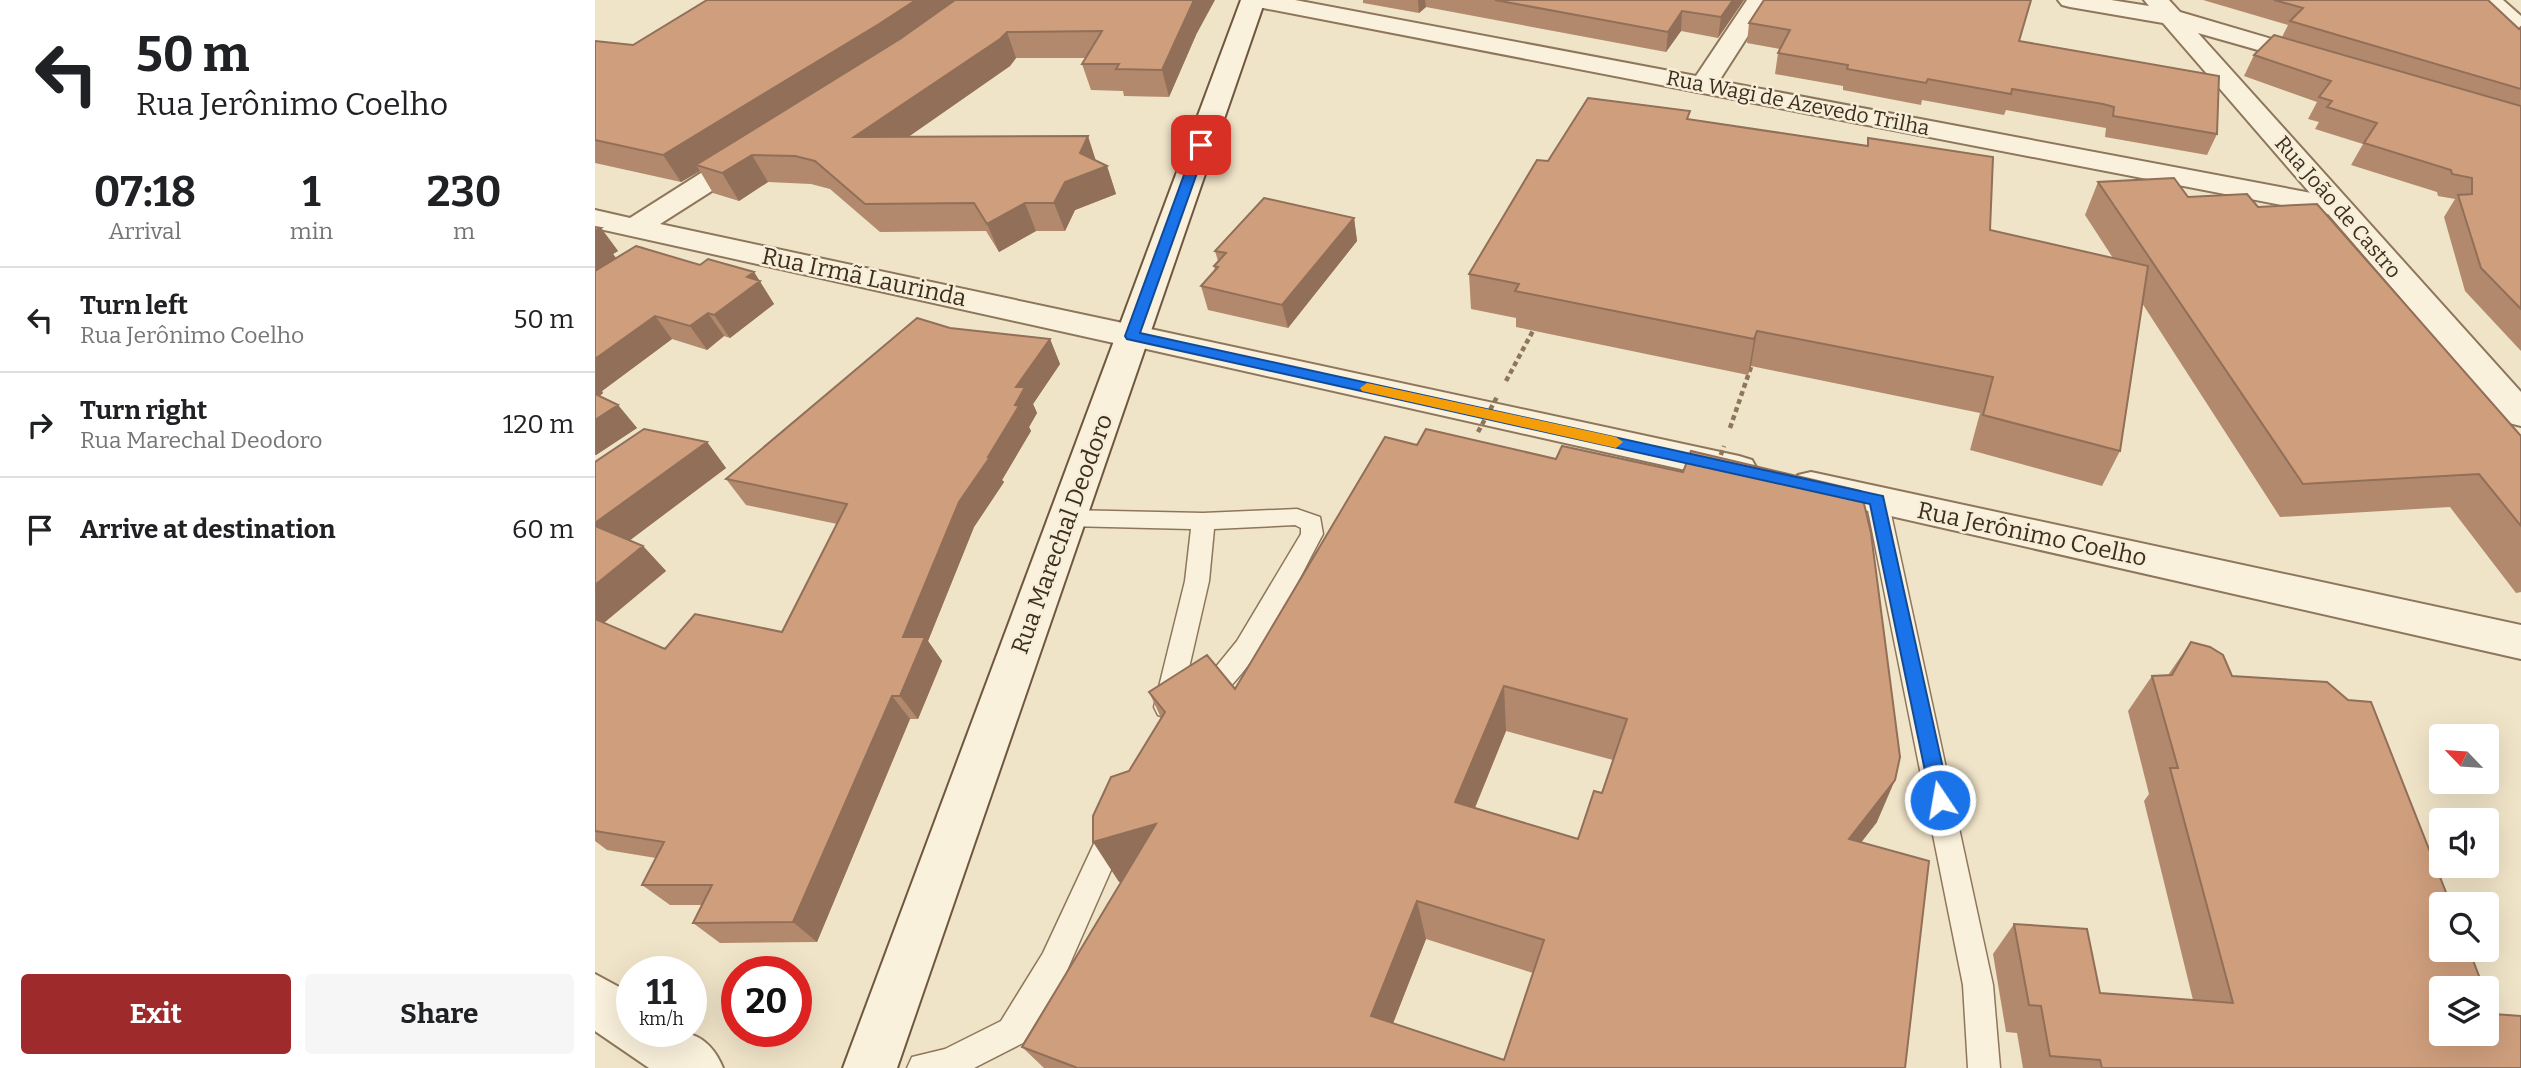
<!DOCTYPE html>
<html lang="en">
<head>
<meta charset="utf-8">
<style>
  :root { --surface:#fff; --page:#f6f6f6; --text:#202124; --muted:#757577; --line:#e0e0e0; --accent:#9e2a2b }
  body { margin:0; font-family:Bitter,serif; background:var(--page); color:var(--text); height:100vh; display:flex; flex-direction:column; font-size:26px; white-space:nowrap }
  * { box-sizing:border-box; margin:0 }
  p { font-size:23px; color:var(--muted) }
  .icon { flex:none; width:38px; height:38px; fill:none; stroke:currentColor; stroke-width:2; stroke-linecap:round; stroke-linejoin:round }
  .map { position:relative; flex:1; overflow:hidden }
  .sheet { display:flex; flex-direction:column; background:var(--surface); width:595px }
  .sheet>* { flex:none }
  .banner { background:#fff; color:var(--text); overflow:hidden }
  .needle { width:46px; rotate:295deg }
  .controls { position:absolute; left:1834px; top:724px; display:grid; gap:14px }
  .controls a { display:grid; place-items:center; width:70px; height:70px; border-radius:7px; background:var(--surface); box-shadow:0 7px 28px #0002; font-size:35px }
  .speed { position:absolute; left:21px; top:956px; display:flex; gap:14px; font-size:35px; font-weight:700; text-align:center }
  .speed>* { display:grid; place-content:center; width:91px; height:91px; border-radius:50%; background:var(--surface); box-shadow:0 7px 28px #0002; line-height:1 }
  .speed small { font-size:18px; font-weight:400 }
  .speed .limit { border:10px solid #d22; background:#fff; color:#111 }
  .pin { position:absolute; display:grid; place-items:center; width:60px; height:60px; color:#fff; margin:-30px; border-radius:14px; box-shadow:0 4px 10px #0006 }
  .me { position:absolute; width:77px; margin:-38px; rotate:348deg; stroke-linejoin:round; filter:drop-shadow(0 0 5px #0008) }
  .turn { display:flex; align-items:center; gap:24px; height:147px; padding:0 21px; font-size:32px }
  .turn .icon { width:91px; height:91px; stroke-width:2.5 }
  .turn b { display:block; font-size:49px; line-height:60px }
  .eta { display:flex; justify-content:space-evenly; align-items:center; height:119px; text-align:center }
  .eta b { font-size:42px; font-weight:700; line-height:49px }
  .action { display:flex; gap:14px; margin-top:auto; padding:14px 21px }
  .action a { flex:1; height:80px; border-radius:7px; background:var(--accent); color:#fff; font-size:28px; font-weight:700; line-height:80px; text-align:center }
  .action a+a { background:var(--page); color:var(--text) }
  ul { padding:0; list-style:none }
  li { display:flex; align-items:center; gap:21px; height:105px; padding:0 21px; border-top:2px solid var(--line) }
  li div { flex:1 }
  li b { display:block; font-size:26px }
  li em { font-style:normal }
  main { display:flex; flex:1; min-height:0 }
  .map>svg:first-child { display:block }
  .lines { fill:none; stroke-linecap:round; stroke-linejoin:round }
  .service-casing { stroke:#8d765c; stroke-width:3 }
  .minor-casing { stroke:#8d765c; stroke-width:4 }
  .tertiary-casing { stroke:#8d765c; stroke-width:4 }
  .secondary-casing { stroke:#6f573f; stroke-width:4 }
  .path { stroke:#8d765c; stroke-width:4.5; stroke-dasharray:5 3.5; stroke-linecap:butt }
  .service { fill:#faf1dc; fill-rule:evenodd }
  .minor { fill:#faf1dc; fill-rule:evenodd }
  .tertiary { fill:#faf1dc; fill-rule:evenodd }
  .secondary { fill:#faf1dc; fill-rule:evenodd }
  .path-bridge { stroke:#8d765c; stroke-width:4.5; stroke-dasharray:5 3.5; stroke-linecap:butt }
  .wall { fill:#b2896c; fill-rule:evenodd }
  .shaded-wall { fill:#916f58 }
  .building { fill:#cf9f7d; stroke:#916f58; stroke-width:2; fill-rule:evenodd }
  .route { fill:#1a73e8; stroke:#114b97; stroke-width:2 }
  .slow { fill:#f59e0b }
  .labels { text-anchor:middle; stroke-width:5; stroke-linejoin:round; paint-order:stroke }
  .far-street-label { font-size:21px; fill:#3d2e20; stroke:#f7eed8 }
  .street-label { font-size:24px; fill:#3d2e20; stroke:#f7eed8 }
</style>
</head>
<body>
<main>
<section class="sheet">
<div class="banner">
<div class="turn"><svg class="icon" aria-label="left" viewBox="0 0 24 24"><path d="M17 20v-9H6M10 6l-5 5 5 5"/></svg><div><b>50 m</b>Rua Jerônimo Coelho</div></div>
</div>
<div class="eta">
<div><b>07:18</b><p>Arrival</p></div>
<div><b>1</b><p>min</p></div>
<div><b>230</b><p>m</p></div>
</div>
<ul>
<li><svg class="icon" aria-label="left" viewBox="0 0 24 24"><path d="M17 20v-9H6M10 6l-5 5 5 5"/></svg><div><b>Turn left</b><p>Rua Jerônimo Coelho</p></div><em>50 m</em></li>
<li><svg class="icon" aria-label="right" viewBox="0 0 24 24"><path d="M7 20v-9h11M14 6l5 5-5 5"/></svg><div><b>Turn right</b><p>Rua Marechal Deodoro</p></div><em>120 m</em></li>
<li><svg class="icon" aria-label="arrive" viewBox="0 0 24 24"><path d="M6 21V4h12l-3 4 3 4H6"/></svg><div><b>Arrive at destination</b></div><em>60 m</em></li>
</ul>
<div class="action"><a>Exit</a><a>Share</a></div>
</section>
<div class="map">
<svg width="1926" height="1068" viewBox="0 0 1926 1068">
  <rect width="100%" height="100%" fill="#f0e4c8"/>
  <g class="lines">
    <defs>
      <path id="service" d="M1282,492L1290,494L1293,500L1398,985L1405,1068H1373L1368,985L1271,500L1274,494Z
        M702,509L725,517L728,534C704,578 653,691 606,708L597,705L593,697L597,689L611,679L642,641L706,534V528L700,525L619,529L614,581L585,707L581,715L572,718L563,715L559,707L590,581L596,529L472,526L464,524L461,518L464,512L472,510L608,513Z
        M520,816L530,820L534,829L470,975L428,1043L379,1068H312L317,1057L350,1049L406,1021L448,953L510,820Z"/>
      <path id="minor" d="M651,0H700L1101,76L1152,0H1176L1124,81L1743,198L1753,201L1758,207L1753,213L1743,216L663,7L655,5Z
        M157,145L167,147L171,153L167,159L65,224L537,325L549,329L553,336L549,343L537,347L0,228V210L35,218L147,147Z
        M0,974L37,994V1031C78,1031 110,1024 128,1068H54L0,1031Z"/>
      <path id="tertiary" d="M1463,0H1516L1554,6L1549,0H1574L1585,12L1728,54L1731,59L1728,64L1719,66L1603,33L1926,392V426L1914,423L1568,23L1475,7L1467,5Z
        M1882,0H1908L1926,16V36L1918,34Z
        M537,325L1144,456L1157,460L1162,469L1157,478L1144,482L525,343L521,336L525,329Z
        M1216,472L1926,625V659L1203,495L1197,485L1203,475Z"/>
      <path id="secondary" d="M646,0H670L302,1068H248Z"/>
    </defs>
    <use href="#service" class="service-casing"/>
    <use href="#minor" class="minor-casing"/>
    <use href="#tertiary" class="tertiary-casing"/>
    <use href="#secondary" class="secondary-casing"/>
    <path class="path" d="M911,381L940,327
      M1135,428L1156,367"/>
    <use href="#service" class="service"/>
    <use href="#minor" class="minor"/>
    <use href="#tertiary" class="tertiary"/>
    <use href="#secondary" class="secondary"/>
    <path class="path-bridge" d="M883,432L902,397
      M1123,463L1129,446"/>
  </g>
  <path class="wall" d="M112,0L601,35L574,97L529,96L528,91L496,90L487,64L491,58H421L415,66L313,137L501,161L512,166L521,194L480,210L470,231H441L404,252L391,231L285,232L235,189L216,184L173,182L144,201L118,193L105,171L86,182L0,163V41L38,45Z
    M768,0H1149L1123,38L1086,31L1071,52L831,7L824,13L768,3Z
    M1608,0H1893L1924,29L1926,27V351L1870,291L1849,217L1860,199L1843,196L1842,192L1756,165L1768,144L1720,129L1724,122L1713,119L1722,102L1649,76L1659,55L1687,37L1693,25Z
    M1154,23L1424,41L1622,134L1612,155L1510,137L1511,128L1500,126L1411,110L1409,115L1327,100L1326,105L1248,90V86L1180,74L1183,53L1185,49L1152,43Z
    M1094,120L1272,146L1273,138L1395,230L1518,258L1490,215L1503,182L1663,207L1926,436V592L1921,593L1855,507L1685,517L1547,303L1525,451L1507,486L1375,450L1385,413L1156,366L1153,375L921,327V318L876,309L874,274L953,161Z
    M759,218L762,241L693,328L613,310L606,286L620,271L619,266L623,261L620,251Z
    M0,227L6,228L23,251L18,254L21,258L105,265L159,272L179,304L135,338L129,336L112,350L77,339L7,391L8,393L5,396L23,405L42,428L1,455H0Z
    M355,328L455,339L465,364L438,404L442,413L434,427L436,431L407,480L409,482L379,527L333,641L347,661L323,719H315L222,942L125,943L98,923L107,905H75L47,885L61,858L12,850L0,841V462L112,442L131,468L35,540L48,546L71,571L9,623L70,649L187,632L242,524L151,505L131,479Z
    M790,437L1282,822L1266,842L1310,1068H449L427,1047L526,882H524L534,771L566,718L554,692L640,689ZM911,731L1018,760L1007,793L983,839L880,808ZM831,939L938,973L909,1060L798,1023Z
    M1596,642L1637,676L1899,1014L1926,1068H1428L1422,1033L1411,1032L1398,954L1419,924L1505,993L1598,1000L1549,801L1554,794L1533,711L1557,676L1573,675Z"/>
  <path class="shaded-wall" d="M321,0H370L101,165L105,171L86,182L68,155Z
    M599,0H620L601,35L574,97L567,70Z
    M823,0H830L831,7L824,13Z
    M1138,0H1149L1123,38L1126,17Z
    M1087,11L1086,31L1071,52L1073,32Z
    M412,32L421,58L415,66L273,165L259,137Z
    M493,136L502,164L512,166L521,194L480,210L470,231L459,203Z
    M157,155L173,182L144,201L127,173Z
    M430,203L441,231L404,252L392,224Z
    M759,218L762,241L693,328L687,305Z
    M6,228L23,251L18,254L21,258L0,272V231Z
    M159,272L179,304L135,338L119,315L152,277Z
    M113,313L129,336L112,350L95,326Z
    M60,316L77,339L7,391L8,393L0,399V359Z
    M1162,331L1156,366L1153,375L1159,339Z
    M455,339L465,364L438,404L442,413L434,427L436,431L407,480L409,482L379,527L333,641L347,661L323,719L305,696L308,637L364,502L393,457L420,405L421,387Z
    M23,405L42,428L1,455L0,454V420Z
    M112,442L131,468L22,550L0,527V523Z
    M48,546L71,571L0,630V585Z
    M909,686L911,731L865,844L860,802Z
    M297,696L315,719L222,942L198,922Z
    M1300,780L1282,822L1238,879L1254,839Z
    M561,824L583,864L524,882L498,842Z
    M822,901L831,939L788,1049L776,1016Z"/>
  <path class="building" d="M112,0H321L284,24L68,155L0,140V41L38,45Z
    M360,0H599L567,70L521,69L524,64H487L507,31L412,32L405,39L259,137L493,136L485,153L512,166L470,182L459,203H430L392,224L379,203L270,204L220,161L200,156L157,155L127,173L101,165L305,39Z
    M900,0H1138L1126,17L1087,11L1073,32Z
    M1169,0H1436L1424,41L1624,76L1622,134L1518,116L1519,107L1508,104L1417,89L1416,94L1333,79L1331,83L1252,69L1253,65L1183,53L1195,30L1154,23Z
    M1679,0H1893L1924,29L1926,27V89L1695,21L1708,8Z
    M1679,35L1926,106V309L1886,268L1863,195L1877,194V178L1857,174L1856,170L1769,143L1782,123L1732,107L1737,101L1724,97L1736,81L1659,55Z
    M993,98L1095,111L1092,119L1273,146V138L1398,157L1395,230L1553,266L1525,451L1388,415L1398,377L1162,331L1159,339L920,291L924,284L874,274L942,160L953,161Z
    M1579,178L1593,197L1652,194L1663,207L1722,204L1926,436V526L1884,474L1708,484L1503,182Z
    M669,198L759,218L687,305L606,286L623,267L619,266L631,253L620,251Z
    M0,227L6,228L0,231Z
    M41,246L105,265L113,259L159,272L152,277L165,281L119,315L113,313L95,326L60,316L0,359V271Z
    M322,318L355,328L455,339L421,387H430L420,405L424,406L393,457H395L364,502L308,637H330L305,696H297L198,922L98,923L117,885H47L69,842L0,831V619L70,649L100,614L187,632L252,504L131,479Z
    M0,394L23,405L0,420Z
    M49,429L112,442L0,523V462Z
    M831,429L961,459L967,446L1088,472L1096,451L1266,491L1276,533L1305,757L1300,780L1254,839L1334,861L1310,1068H479L480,1067L427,1047L561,824L498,842V816L516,777L534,771L570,712L554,692L612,655L640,689L790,437L822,445ZM909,686L1032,719L1007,793L999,791L983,839L860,802ZM822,901L949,940L909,1060L776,1016Z
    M0,526L48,546L0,585Z
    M1596,642L1615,647L1628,655L1637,676L1732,682L1753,700L1776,702L1856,905H1846V950H1874L1889,989H1846V1034H1892V995L1899,1014L1926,1016V1068H1507L1505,1060L1455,1056L1446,1006L1434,1005L1419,924L1492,929L1505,993L1638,1003L1575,768H1583L1557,676L1577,675Z"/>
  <path class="route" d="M606,141L612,145L545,333L1288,496L1355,800L1352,807L1345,809L1339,807L1336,800L1275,504L532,339L530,336L600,145Z"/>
  <path class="slow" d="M772,383L1021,437L1028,442L1021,448L767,391L765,388Z"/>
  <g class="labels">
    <g class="far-street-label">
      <text transform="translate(1203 103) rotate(11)" y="7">Rua Wagi de Azevedo Trilha</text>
      <text transform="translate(1743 207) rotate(49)" y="7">Rua João de Castro</text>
    </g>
    <g class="street-label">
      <text transform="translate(269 277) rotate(12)" y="8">Rua Irmã Laurinda</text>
      <text transform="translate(467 534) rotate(-70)" y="8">Rua Marechal Deodoro</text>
      <text transform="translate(1437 534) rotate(12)" y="8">Rua Jerônimo Coelho</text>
    </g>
  </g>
</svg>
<div class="controls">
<a><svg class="needle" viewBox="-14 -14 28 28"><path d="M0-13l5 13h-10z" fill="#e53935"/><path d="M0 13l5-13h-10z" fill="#757577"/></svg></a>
<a><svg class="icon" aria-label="sound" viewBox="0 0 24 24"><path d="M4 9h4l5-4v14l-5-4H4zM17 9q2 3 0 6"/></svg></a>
<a><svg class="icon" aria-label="search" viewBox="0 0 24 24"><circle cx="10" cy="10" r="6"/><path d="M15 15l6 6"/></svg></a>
<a><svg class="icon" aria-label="layers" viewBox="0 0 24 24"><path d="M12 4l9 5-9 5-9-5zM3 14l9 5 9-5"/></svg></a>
</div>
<div class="speed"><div>11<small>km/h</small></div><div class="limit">20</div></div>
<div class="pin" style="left:606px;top:145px;background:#d93025"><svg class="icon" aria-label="arrive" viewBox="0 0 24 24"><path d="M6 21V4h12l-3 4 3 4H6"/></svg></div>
<svg class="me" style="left:1345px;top:800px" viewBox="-20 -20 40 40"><circle r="17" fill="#1a73e8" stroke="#fff" stroke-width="3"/><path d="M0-11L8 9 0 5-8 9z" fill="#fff"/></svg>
</div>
</main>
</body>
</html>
